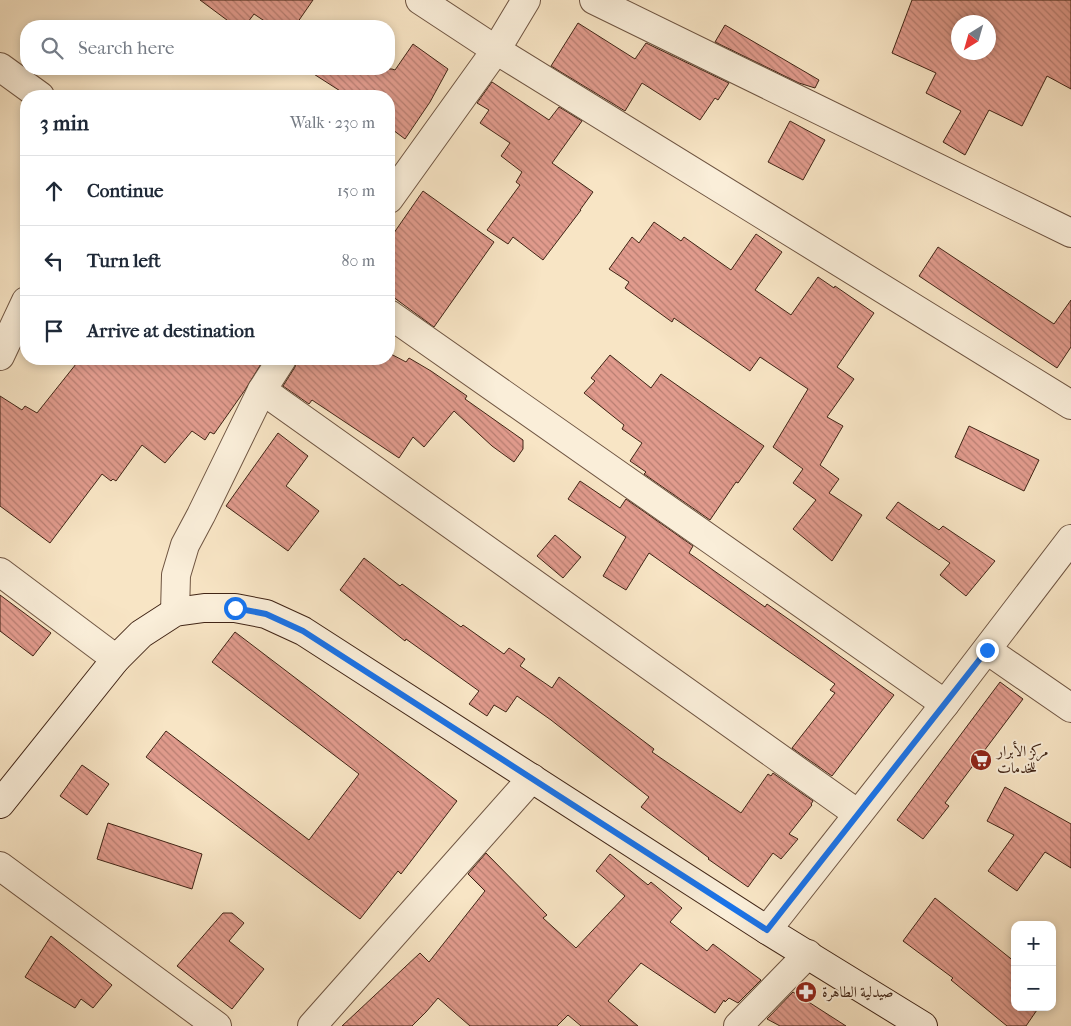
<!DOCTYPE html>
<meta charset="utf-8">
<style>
body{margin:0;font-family:"IM FELL French Canon",Amiri,serif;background:#f6f6f7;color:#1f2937}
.controls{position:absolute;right:15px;bottom:15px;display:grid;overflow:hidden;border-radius:10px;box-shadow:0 2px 8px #0003}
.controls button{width:45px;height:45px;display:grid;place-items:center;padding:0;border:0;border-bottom:1px solid #e0e1e3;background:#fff;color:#1f2937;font:25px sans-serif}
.compass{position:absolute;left:951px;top:15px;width:45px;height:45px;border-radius:50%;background:#fff;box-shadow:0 2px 8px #0003;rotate:217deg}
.stop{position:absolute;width:15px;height:15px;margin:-11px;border:4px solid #1a73e8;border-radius:50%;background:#fff}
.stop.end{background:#1a73e8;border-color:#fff;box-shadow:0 1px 5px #0008}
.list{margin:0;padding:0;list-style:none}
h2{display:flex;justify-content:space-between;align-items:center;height:65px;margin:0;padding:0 20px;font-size:21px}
h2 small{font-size:16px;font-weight:400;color:#747a83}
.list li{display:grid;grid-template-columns:32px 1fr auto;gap:15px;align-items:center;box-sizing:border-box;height:70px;padding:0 20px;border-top:1px solid #e0e1e3}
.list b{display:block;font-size:19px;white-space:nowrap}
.list em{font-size:16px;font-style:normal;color:#747a83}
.icon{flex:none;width:28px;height:28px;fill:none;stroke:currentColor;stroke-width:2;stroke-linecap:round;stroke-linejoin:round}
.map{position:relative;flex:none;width:1071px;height:1026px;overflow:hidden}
.search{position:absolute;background:#fff;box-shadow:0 2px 8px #0003;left:20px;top:20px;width:375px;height:55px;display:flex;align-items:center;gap:12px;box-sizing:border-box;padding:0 18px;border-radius:20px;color:#747a83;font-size:19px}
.panel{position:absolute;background:#fff;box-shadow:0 2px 8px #0003;left:20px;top:90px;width:375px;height:275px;border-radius:20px}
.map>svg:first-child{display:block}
.building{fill:url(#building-back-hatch);stroke:#412516;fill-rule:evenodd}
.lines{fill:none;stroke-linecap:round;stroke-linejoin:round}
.street-casing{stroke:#6f5542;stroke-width:30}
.secondary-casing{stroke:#412516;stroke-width:30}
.street{stroke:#faeed9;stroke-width:28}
.secondary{stroke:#faeed9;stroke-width:28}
.route{stroke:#1a73e8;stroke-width:6}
.labels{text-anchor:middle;stroke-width:4;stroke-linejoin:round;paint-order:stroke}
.poi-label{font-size:15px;fill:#412516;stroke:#faeed9;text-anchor:start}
</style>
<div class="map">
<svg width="1071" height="1026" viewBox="0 0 1071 1026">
<defs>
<pattern id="building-back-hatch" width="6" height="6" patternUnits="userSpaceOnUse" patternTransform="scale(1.25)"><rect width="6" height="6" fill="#e19b8d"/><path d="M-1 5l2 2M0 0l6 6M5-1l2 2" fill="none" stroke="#b87e72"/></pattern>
</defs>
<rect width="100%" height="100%" fill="#f8e5c5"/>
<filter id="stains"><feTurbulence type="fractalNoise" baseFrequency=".004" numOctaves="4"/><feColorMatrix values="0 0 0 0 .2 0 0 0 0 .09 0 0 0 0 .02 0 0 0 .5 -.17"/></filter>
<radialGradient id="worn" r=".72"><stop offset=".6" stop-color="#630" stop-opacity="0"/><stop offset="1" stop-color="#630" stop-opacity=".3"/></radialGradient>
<g class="building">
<path d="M200 0H313L295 26H272L254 14 245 26H235Z"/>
<path d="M912 0H1071V89L1047 76 1022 126 989 110 965 155 943 142 961 111 926 93 936 73 892 53ZM958 22H988V52H958Z"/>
<path d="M578 23 635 59 646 43 729 83 718 100 715 98 700 120 642 83 625 111 551 66Z"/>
<path d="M725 25 819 80 815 88 799 83 715 42Z"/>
<path d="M413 44 448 69 430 102 405 139 389 127V96H348L306 69H392L395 70Z"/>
<path d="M492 82 549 120 559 107 582 121 552 163 593 192 580 210H581L543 260 513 237 508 244 487 230 520 185 516 182 522 172 501 156 510 143 480 123 489 110 477 103Z"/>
<path d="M790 121 825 140 803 180 768 162Z"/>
<path d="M423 191 494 242 434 327 389 294V240Z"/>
<path d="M654 222 681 241 684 237 731 270 756 234 782 252 755 290 791 315 818 277 834 288 835 286 874 313 837 367 854 379 827 417 843 426 820 465 839 479 829 493 862 515 832 561 793 529 816 500 793 483 803 469 773 447 808 389 760 357 750 371 674 318 672 322 625 288 629 282 609 269 632 237 639 243Z"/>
<path d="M938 247 1054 324 1071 300V347L1057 368 919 276Z"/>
<path d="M389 353 406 362 409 358 431 371 467 396 465 399 523 440V449L514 462 492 446 454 411 424 447 413 437 399 458 312 400 309 404 283 386 295 367 297 359H389Z"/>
<path d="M610 355 651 388 661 374 764 446 738 483 736 482 710 520 644 474 646 472 630 461 642 443 622 429 624 425 584 393 595 381 591 378Z"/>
<path d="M80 359H264L245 390 214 434 210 432 205 440 192 431 165 463 142 445 116 481 113 479 111 481 102 474 50 543 0 506V396L22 410 25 406 37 413Z"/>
<path d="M969 426 1039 460 1024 491 955 457Z"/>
<path d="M278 433 308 456 286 486 319 511 288 551 226 506Z"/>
<path d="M580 481 620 508 626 499 693 546 689 553 765 607 767 604 804 630 894 695 832 776 792 748 835 693 830 690 835 684 649 553 626 590 603 576 626 537 568 499Z"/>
<path d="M898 502 939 530 943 526 995 561 966 596 940 575 950 563 886 518Z"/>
<path d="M555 535 581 557 563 578 537 556Z"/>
<path d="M364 558 400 586 402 584 461 627 463 625 504 654 509 648 525 659 520 666 552 688 559 677 654 749 652 752 741 813 768 774 771 776 773 773 813 801 811 804 812 805 789 834 798 839 781 859 773 853 748 887 708 859 709 858 641 807 649 797 551 720 517 696 506 712 494 705 487 716 469 704 479 691 406 639 405 641 340 590Z"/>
<path d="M0 595 51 633 33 656 0 631Z"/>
<path d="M235 632 457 801 401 874 398 871 360 919 146 757 166 731 309 840 359 774 212 662Z"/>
<path d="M1000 682 1023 699 945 803 949 806 923 839 897 820Z"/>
<path d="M82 765 109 784 87 815 60 796Z"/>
<path d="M1005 787 1071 824V868L1045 852 1017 891 988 871 1014 835 987 821Z"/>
<path d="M108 823 202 854 192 889 97 859Z"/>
<path d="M486 853 547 915 543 918 576 948 625 896 596 871 610 854 648 885 651 882 682 908 670 922 707 951 713 944 761 980 738 1003 729 998 725 1002 724 1000 715 1013 641 963 608 1001 638 1026H581L568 1015 557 1026H470L438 998 426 1012 412 1026H342L420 953 429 962 485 891 468 874Z"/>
<path d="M935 898 1015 962V1007H1039L1026 1026H1007L951 980 953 978 903 941Z"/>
<path d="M223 913H232L244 923 229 941 264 969 232 1009 177 966Z"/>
<path d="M51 936 112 985 93 1008 81 999 75 1008 25 977Z"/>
<path d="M793 992 846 1026H780L767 1019Z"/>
</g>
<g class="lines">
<g class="street-casing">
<g id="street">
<path d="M420 0 496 50 1071 405"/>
<path d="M594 0 1071 233"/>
<path d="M0 67 40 96"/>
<path d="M389 199 496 50 526 0"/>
<path d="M389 314 945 704"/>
<path d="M0 356 26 301"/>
<path d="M262 390 858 814"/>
<path d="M0 572 116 659"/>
<path d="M175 612 176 575 185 545 201 515 262 390 282 359"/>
<path d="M987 650 1071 708"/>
<path d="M0 866 217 1026"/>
<path d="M767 930 945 704 1071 539"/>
<path d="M312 1026 532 778"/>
<path d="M738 1026 808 954"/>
</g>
</g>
<g class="secondary-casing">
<path id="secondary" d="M0 804 116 659 141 634 175 612 204 608H235L266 614 303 631 767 930 923 1026"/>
</g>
<use href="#street" class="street"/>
<use href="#secondary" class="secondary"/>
</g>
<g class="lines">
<path class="route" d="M235 608 266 614 303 631 767 930 987 650"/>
</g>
<defs>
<g id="supermarket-disc" transform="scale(1.125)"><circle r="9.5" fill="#8f2418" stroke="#faeed9"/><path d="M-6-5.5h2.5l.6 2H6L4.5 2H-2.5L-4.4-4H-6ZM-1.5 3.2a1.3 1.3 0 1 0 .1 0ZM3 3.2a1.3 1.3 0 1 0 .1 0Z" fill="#fff"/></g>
<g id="pharmacy-disc" transform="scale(1.125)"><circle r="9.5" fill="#8f2418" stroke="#faeed9"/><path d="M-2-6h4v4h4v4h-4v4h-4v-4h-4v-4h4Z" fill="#fff"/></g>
</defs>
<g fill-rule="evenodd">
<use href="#supermarket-disc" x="981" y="760"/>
<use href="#pharmacy-disc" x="806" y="992"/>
</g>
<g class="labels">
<g class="poi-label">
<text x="997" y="756">مركز الأبرار<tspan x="997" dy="17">للخدمات</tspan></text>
<text x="822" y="997">صيدلية الطاهرة</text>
</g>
</g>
<rect width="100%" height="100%" filter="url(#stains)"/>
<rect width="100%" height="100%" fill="url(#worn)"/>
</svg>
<div class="controls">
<button>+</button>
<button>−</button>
</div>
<svg class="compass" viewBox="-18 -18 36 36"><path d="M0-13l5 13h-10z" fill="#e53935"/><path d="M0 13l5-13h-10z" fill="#747a83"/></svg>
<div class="stop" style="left:235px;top:608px"></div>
<div class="stop end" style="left:987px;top:650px"></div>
<div class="search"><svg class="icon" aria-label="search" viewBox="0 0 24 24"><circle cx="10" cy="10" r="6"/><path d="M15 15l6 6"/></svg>Search here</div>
<section class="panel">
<h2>3 min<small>Walk · 230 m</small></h2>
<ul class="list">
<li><svg class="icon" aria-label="ahead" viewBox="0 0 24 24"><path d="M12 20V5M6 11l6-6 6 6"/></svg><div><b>Continue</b></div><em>150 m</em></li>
<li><svg class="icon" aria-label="left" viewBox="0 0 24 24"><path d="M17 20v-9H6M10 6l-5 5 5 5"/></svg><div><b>Turn left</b></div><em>80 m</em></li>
<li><svg class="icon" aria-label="arrive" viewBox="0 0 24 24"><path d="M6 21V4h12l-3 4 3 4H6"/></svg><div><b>Arrive at destination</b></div></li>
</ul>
</section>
</div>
